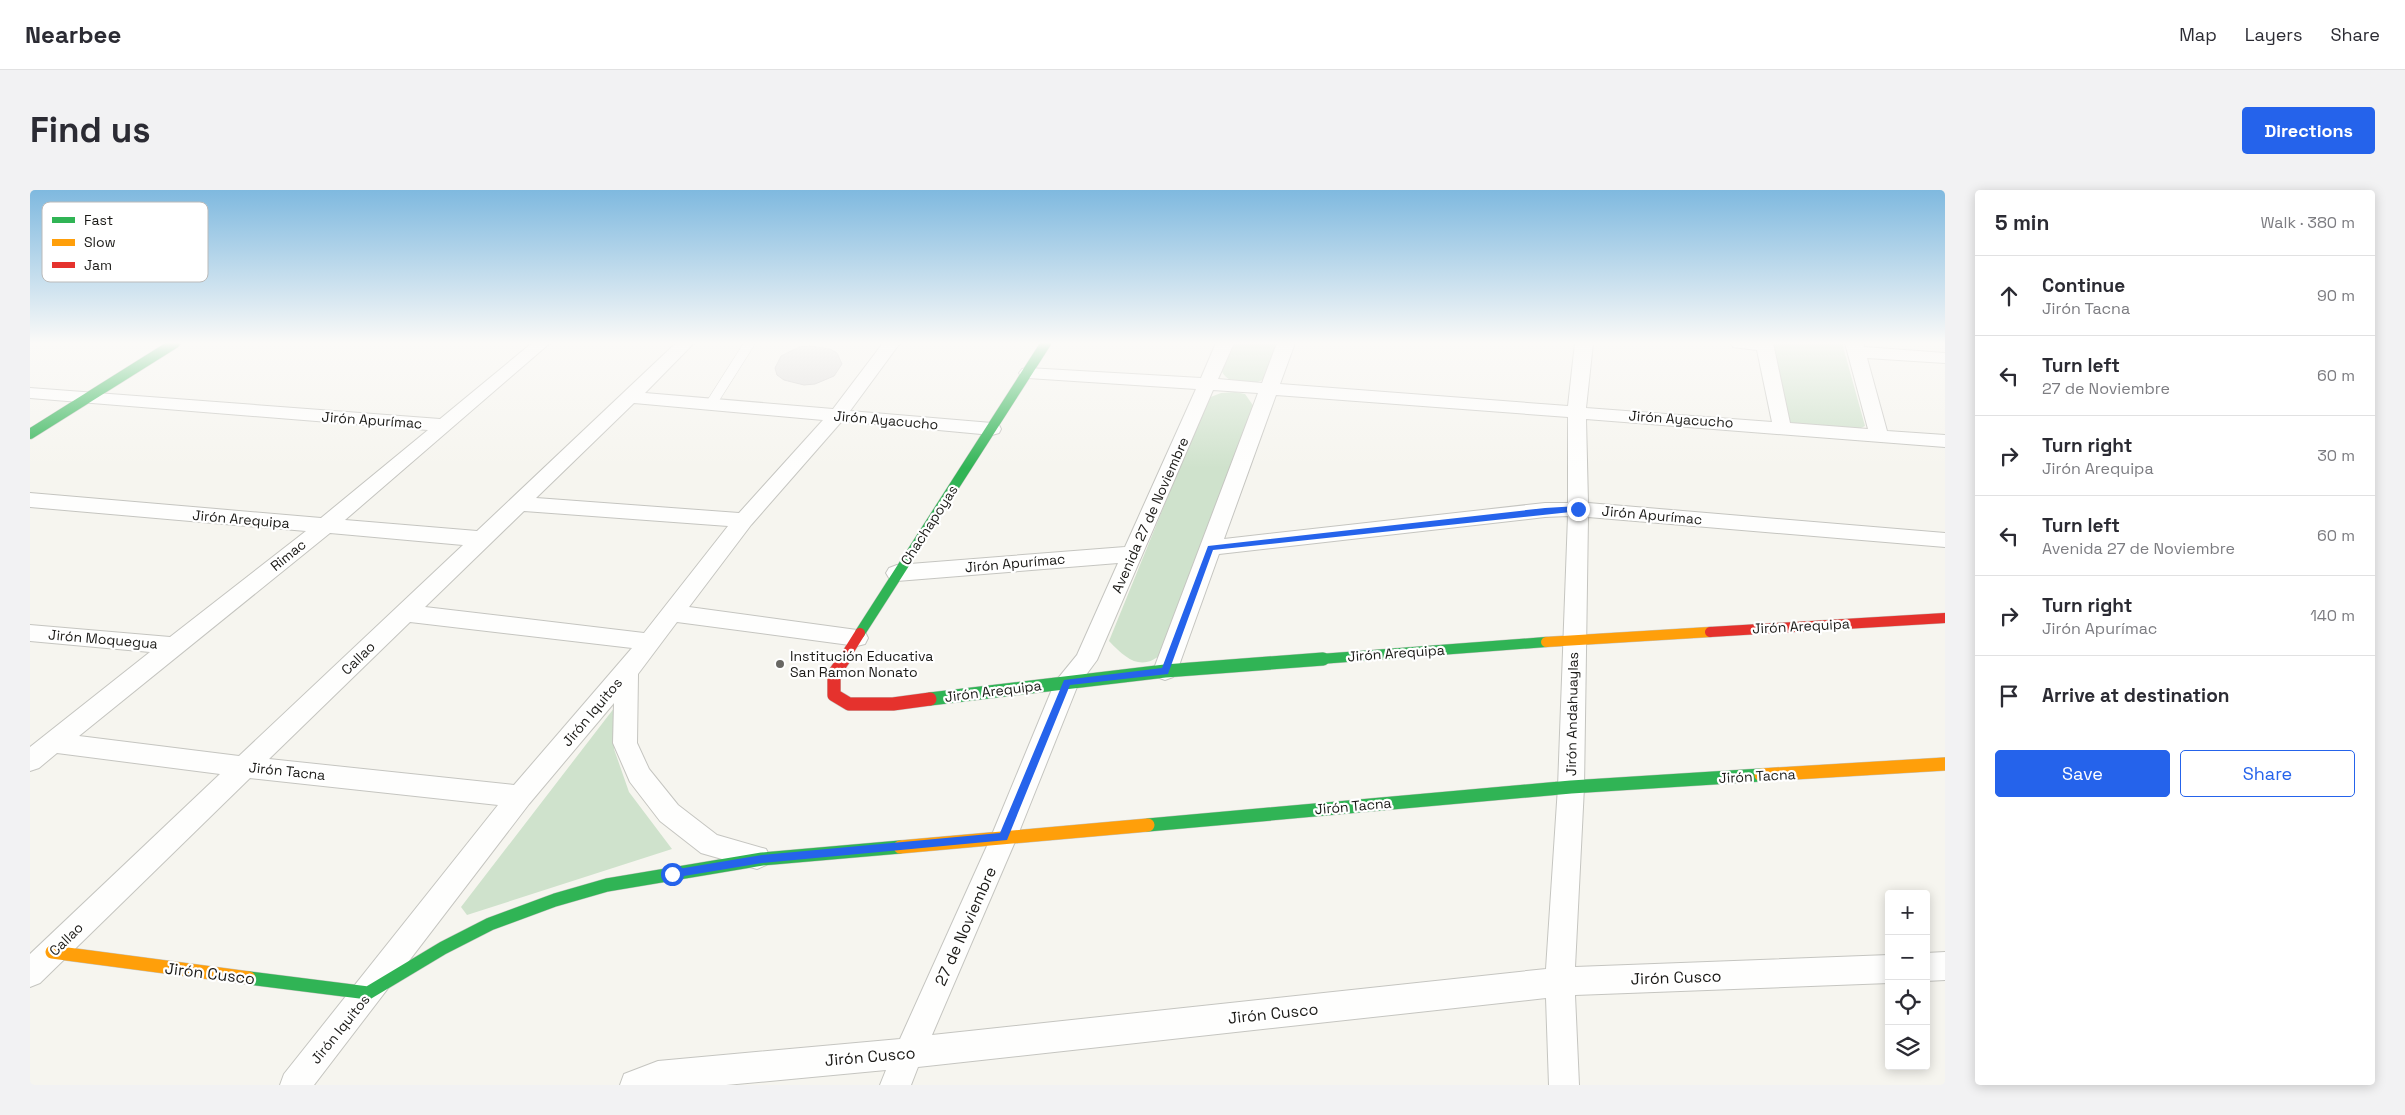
<!DOCTYPE html>
<meta charset="utf-8">
<style>
body{margin:0;font-family:"Space Grotesk",sans-serif;background:#f2f2f3;color:#2b2b33}
.controls{position:absolute;right:15px;bottom:15px;display:grid;overflow:hidden;border-radius:5px;box-shadow:0 2px 12px #0003}
.controls button{width:45px;height:45px;display:grid;place-items:center;padding:0;border:0;border-bottom:1px solid #e1e1e2;background:#fff;color:#2b2b33;font:25px sans-serif}
.stop{position:absolute;width:15px;height:15px;margin:-11px;border:4px solid #2563eb;border-radius:50%;background:#fff}
.stop.end{background:#2563eb;border-color:#fff;box-shadow:0 1px 5px #0008}
.list{margin:0;padding:0;list-style:none}
h2{display:flex;justify-content:space-between;align-items:center;height:65px;margin:0;padding:0 20px;font-size:21px}
h2 small{font-size:16px;font-weight:400;color:#7c7c81}
.list li{display:grid;grid-template-columns:32px 1fr auto;gap:15px;align-items:center;box-sizing:border-box;height:80px;padding:0 20px;border-top:1px solid #e1e1e2}
.list b{display:block;font-size:19px;white-space:nowrap}
.list p{margin:0;font-size:16px;white-space:nowrap;color:#7c7c81}
.list em{font-size:16px;font-style:normal;color:#7c7c81}
.actions{display:flex;gap:10px;padding:15px 20px}
.actions a{flex:1;padding:11px 0;border:1px solid #2563eb;border-radius:5px;text-align:center;font-size:18px;color:#2563eb}
.actions .main{background:#2563eb;color:#fff}
.icon{flex:none;width:28px;height:28px;fill:none;stroke:currentColor;stroke-width:2;stroke-linecap:round;stroke-linejoin:round}
.map{position:relative;flex:none;width:1915px;height:895px;overflow:hidden;border-radius:5px}
header{display:flex;align-items:center;gap:30px;box-sizing:border-box;height:70px;padding:0 25px;background:#fff;border-bottom:1px solid #e1e1e2}
header strong{font-size:24px}
nav{display:flex;gap:28px;margin-inline-start:auto;font-size:18px}
.intro{display:flex;align-items:center;justify-content:space-between;box-sizing:border-box;height:120px;padding:0 30px}
h1{margin:0;font-size:35px}
.button{padding:12px 22px;border-radius:5px;background:#2563eb;color:#fff;font-size:18px;font-weight:700}
main{display:flex;gap:30px;padding:0 30px}
aside{flex:1;background:#fff;border-radius:5px;box-shadow:0 2px 12px #0003}
.map>svg:first-child{display:block}
.green{fill:#cfe2cc}
.building{fill:#dcdbd9;stroke:#cecdcb}
.lines{fill:none;stroke-linecap:round;stroke-linejoin:round}
.lane-casing{stroke:#c5c5c0;stroke-width:11}
.street-casing{stroke:#c5c5c0;stroke-width:2}
.fast-far1-casing{stroke:#c5c5c0;stroke-width:11}
.fast-casing{stroke:#c5c5c0;stroke-width:14}
.slow-far1-casing{stroke:#c5c5c0;stroke-width:11}
.slow-casing{stroke:#c5c5c0;stroke-width:14}
.jam-far1-casing{stroke:#c5c5c0;stroke-width:11}
.jam-casing{stroke:#c5c5c0;stroke-width:14}
.lane{stroke:#fefefd;stroke-width:10}
.street{fill:#fefefd;fill-rule:evenodd}
.fast-far1{stroke:#30b455;stroke-width:10}
.fast{stroke:#30b455;stroke-width:13}
.slow-far1{stroke:#ff9f0a;stroke-width:10}
.slow{stroke:#ff9f0a;stroke-width:13}
.jam-far1{stroke:#e5322d;stroke-width:10}
.jam{stroke:#e5322d;stroke-width:13}
.route{fill:#2563eb}
.poi-dot{fill:#686763;stroke:#fff;stroke-width:2}
.labels{text-anchor:middle;stroke-width:4.5;stroke-linejoin:round;paint-order:stroke}
.street-label{font-size:14px;fill:#1b1a17;stroke:#fff}
.poi-label{font-size:14px;fill:#1b1a17;stroke:#fff;text-anchor:start}
.near-street-label{font-size:16px;fill:#1b1a17;stroke:#fff}
.key{fill:#fff;stroke:#bbbab9;stroke-width:1}
.key-label{font-size:14px;fill:#1b1a17}
</style>
<header>
<strong>Nearbee</strong>
<nav><a>Map</a><a>Layers</a><a>Share</a></nav>
</header>
<div class="intro"><h1>Find us</h1><a class="button">Directions</a></div>
<main>
<div class="map">
<svg width="1915" height="895" viewBox="0 0 1915 895">
<rect width="100%" height="100%" fill="#f6f5ef"/>
<g class="green">
<path d="M1201 153H1250C1246 163 1243 177 1237 186 1228 199 1188 195 1191 174 1192 168 1198 159 1201 153Z"/>
<path d="M1742 153H1812L1835 236 1829 239 1761 233 1754 229Z"/>
<path d="M1205 202 1215 204 1227 221 1136 460C1113 483 1098 471 1079 451L1178 208 1191 203Z"/>
<path d="M588 513 584 559 599 602 642 659 437 725 431 717Z"/>
</g>
<path class="building" d="M780 156 800 159 807 163 812 174 804 186 785 194 774 195 754 190 747 185 745 178 751 166 769 157Z"/>
<g class="lines">
<g class="lane-casing">
<path id="lane" d="M681 214 719 154"/>
</g>
<g class="street-casing">
<g id="street">
<path d="M502 153H520L315 330 447 341 646 153H664L615 203 803 219 853 153H870L820 221 962 233 969 235 971 239 969 243 962 245 812 231 721 335 659 417 827 440 835 442 838 448 835 454 827 456 647 432 608 484 607 553 619 579 648 615 687 645 736 659 740 667 736 675 727 679 671 663 630 631 600 592 583 553 584 513 499 614 284 895H250L254 884 468 615 220 588 10 793 0 797V764L190 584 27 563 9 578 0 581V557L120 462 0 451V435L140 447 276 341 0 317V303L291 328 398 240 0 208V198L410 229ZM604 213 793 230 709 323 506 308ZM494 321 698 336 614 443 395 417ZM300 343 433 355 209 566 49 546ZM380 432 602 458 484 595 239 569Z"/>
<path d="M1186 153H1204L1188 189 1232 193 1247 153H1265L1250 194 1538 216 1545 153H1563L1556 218 1742 232 1727 160 1703 157 1701 153H1743L1760 233 1838 239 1815 153H1833L1834 157 1915 163V173L1837 168 1857 241 1915 245V257L1556 229 1558 313 1915 343V357L1558 327 1554 597 1545 777 1859 765V793L1545 805 1549 895H1519L1516 808 888 877 881 895H850L856 880 696 895H590L594 884 628 871 870 849 961 647 1025 492 1047 465 1088 373 867 391 859 388 856 383 859 378 867 375 1095 357 1166 199 998 188 992 187 989 183 992 179 998 178 1171 188ZM1183 200 1228 203 1123 481 1127 487 1135 490 1143 487 1147 481 1189 364 1515 327 1538 326 1528 597 1516 779 902 845 987 647 1047 497 1067 470ZM1246 205 1538 227V313H1515L1194 349Z"/>
<path d="M1915 762V790L1896 791V763Z"/>
</g>
</g>
<g class="fast-far1-casing">
<g id="fast-far1">
<path d="M0 244 145 153"/>
<path d="M830 443 1016 153"/>
<path d="M1277 470 1516 452"/>
</g>
</g>
<g class="fast-casing">
<g id="fast">
<path d="M900 509 1135 481 1293 469"/>
<path d="M1118 635 1541 597 1731 585"/>
<path d="M219 788 338 803 413 758 460 734 525 710 577 695 732 669 870 657"/>
</g>
</g>
<g class="slow-far1-casing">
<path id="slow-far1" d="M1516 452 1680 442"/>
</g>
<g class="slow-casing">
<g id="slow">
<path d="M1731 585 1915 574"/>
<path d="M870 657 1118 635"/>
<path d="M22 762 219 788"/>
</g>
</g>
<g class="jam-far1-casing">
<g id="jam-far1">
<path d="M1680 442 1915 428"/>
<path d="M813 470 830 443"/>
</g>
</g>
<g class="jam-casing">
<path id="jam" d="M814 469 804 484V505L819 514H863L900 509"/>
</g>
<use href="#lane" class="lane"/>
<use href="#street" class="street"/>
<use href="#fast-far1" class="fast-far1"/>
<use href="#fast" class="fast"/>
<use href="#slow-far1" class="slow-far1"/>
<use href="#slow" class="slow"/>
<use href="#jam-far1" class="jam-far1"/>
<use href="#jam" class="jam"/>
</g>
<linearGradient id="sky" x2="0" y2="1"><stop stop-color="#7fb9df"/><stop offset="0.55" stop-color="#fbfaf8"/><stop offset="1" stop-color="#fbfaf8" stop-opacity="0"/></linearGradient>
<rect width="1915" height="278" fill="url(#sky)"/>
<path class="route" d="M1548 316 1550 317V321L1183 360 1138 484 1040 495 977 650 732 673 642 688 637 684 642 680 732 665 970 643 1034 490 1132 478 1178 356 1515 318Z"/>
<circle class="poi-dot" cx="750" cy="474" r="5"/>
<g class="labels">
<g class="street-label">
<text transform="translate(1651 229) rotate(4)" y="5">Jirón Ayacucho</text>
<text transform="translate(342 230) rotate(4)" y="5">Jirón Apurímac</text>
<text transform="translate(856 230) rotate(5)" y="5">Jirón Ayacucho</text>
<text transform="translate(1120 325) rotate(-66)" y="5">Avenida 27 de Noviembre</text>
<text transform="translate(1622 325) rotate(5)" y="5">Jirón Apurímac</text>
<text transform="translate(211 329) rotate(5)" y="5">Jirón Arequipa</text>
<text transform="translate(899 335) rotate(-57)" y="5">Chachapoyas</text>
<text transform="translate(258 365) rotate(-39)" y="5">Rimac</text>
<text transform="translate(985 373) rotate(-5)" y="5">Jirón Apurímac</text>
<text transform="translate(1771 436) rotate(-3)" y="5">Jirón Arequipa</text>
<text transform="translate(73 449) rotate(5)" y="5">Jirón Moquegua</text>
<text transform="translate(1366 463) rotate(-4)" y="5">Jirón Arequipa</text>
<text transform="translate(328 468) rotate(-44)" y="5">Callao</text>
<text transform="translate(963 501) rotate(-7)" y="5">Jirón Arequipa</text>
<text transform="translate(562 522) rotate(-50)" y="5">Jirón Iquitos</text>
<text transform="translate(1542 524) rotate(-89)" y="5">Jirón Andahuaylas</text>
<text transform="translate(257 581) rotate(6)" y="5">Jirón Tacna</text>
<text transform="translate(1727 586) rotate(-3)" y="5">Jirón Tacna</text>
<text transform="translate(1323 616) rotate(-5)" y="5">Jirón Tacna</text>
<text transform="translate(36 749) rotate(-44)" y="5">Callao</text>
<text transform="translate(310 839) rotate(-51)" y="5">Jirón Iquitos</text>
</g>
<g class="poi-label">
<text x="760" y="471">Institución Educativa<tspan x="760" dy="16">San Ramon Nonato</tspan></text>
</g>
<g class="near-street-label">
<text transform="translate(935 736) rotate(-66)" y="6">27 de Noviembre</text>
<text transform="translate(180 783) rotate(7)" y="6">Jirón Cusco</text>
<text transform="translate(1646 787) rotate(-2)" y="6">Jirón Cusco</text>
<text transform="translate(1243 823) rotate(-6)" y="6">Jirón Cusco</text>
<text transform="translate(840 866) rotate(-5)" y="6">Jirón Cusco</text>
</g>
</g>
<rect x="12" y="12" width="166" height="80" rx="8" class="key"/>
<rect x="22" y="27" width="23" height="6" fill="#30b455"/>
<rect x="22" y="49" width="23" height="7" fill="#ff9f0a"/>
<rect x="22" y="72" width="23" height="6" fill="#e5322d"/>
<g class="key-label">
<text x="54" y="35">Fast</text>
<text x="54" y="57">Slow</text>
<text x="54" y="80">Jam</text>
</g>
</svg>
<div class="controls">
<button>+</button>
<button>−</button>
<button><svg class="icon" aria-label="locate" viewBox="0 0 24 24"><circle cx="12" cy="12" r="6"/><path d="M12 2v4M12 18v4M2 12h4M18 12h4"/></svg></button>
<button><svg class="icon" aria-label="layers" viewBox="0 0 24 24"><path d="M12 4l9 5-9 5-9-5zM3 14l9 5 9-5"/></svg></button>
</div>
<div class="stop" style="left:642px;top:684px"></div>
<div class="stop end" style="left:1548px;top:319px"></div>
</div>
<aside>
<h2>5 min<small>Walk · 380 m</small></h2>
<ul class="list">
<li><svg class="icon" aria-label="ahead" viewBox="0 0 24 24"><path d="M12 20V5M6 11l6-6 6 6"/></svg><div><b>Continue</b><p>Jirón Tacna</p></div><em>90 m</em></li>
<li><svg class="icon" aria-label="left" viewBox="0 0 24 24"><path d="M17 20v-9H6M10 6l-5 5 5 5"/></svg><div><b>Turn left</b><p>27 de Noviembre</p></div><em>60 m</em></li>
<li><svg class="icon" aria-label="right" viewBox="0 0 24 24"><path d="M7 20v-9h11M14 6l5 5-5 5"/></svg><div><b>Turn right</b><p>Jirón Arequipa</p></div><em>30 m</em></li>
<li><svg class="icon" aria-label="left" viewBox="0 0 24 24"><path d="M17 20v-9H6M10 6l-5 5 5 5"/></svg><div><b>Turn left</b><p>Avenida 27 de Noviembre</p></div><em>60 m</em></li>
<li><svg class="icon" aria-label="right" viewBox="0 0 24 24"><path d="M7 20v-9h11M14 6l5 5-5 5"/></svg><div><b>Turn right</b><p>Jirón Apurímac</p></div><em>140 m</em></li>
<li><svg class="icon" aria-label="arrive" viewBox="0 0 24 24"><path d="M6 21V4h12l-3 4 3 4H6"/></svg><div><b>Arrive at destination</b></div></li>
</ul>
<div class="actions"><a class="main">Save</a><a>Share</a></div>
</aside>
</main>
